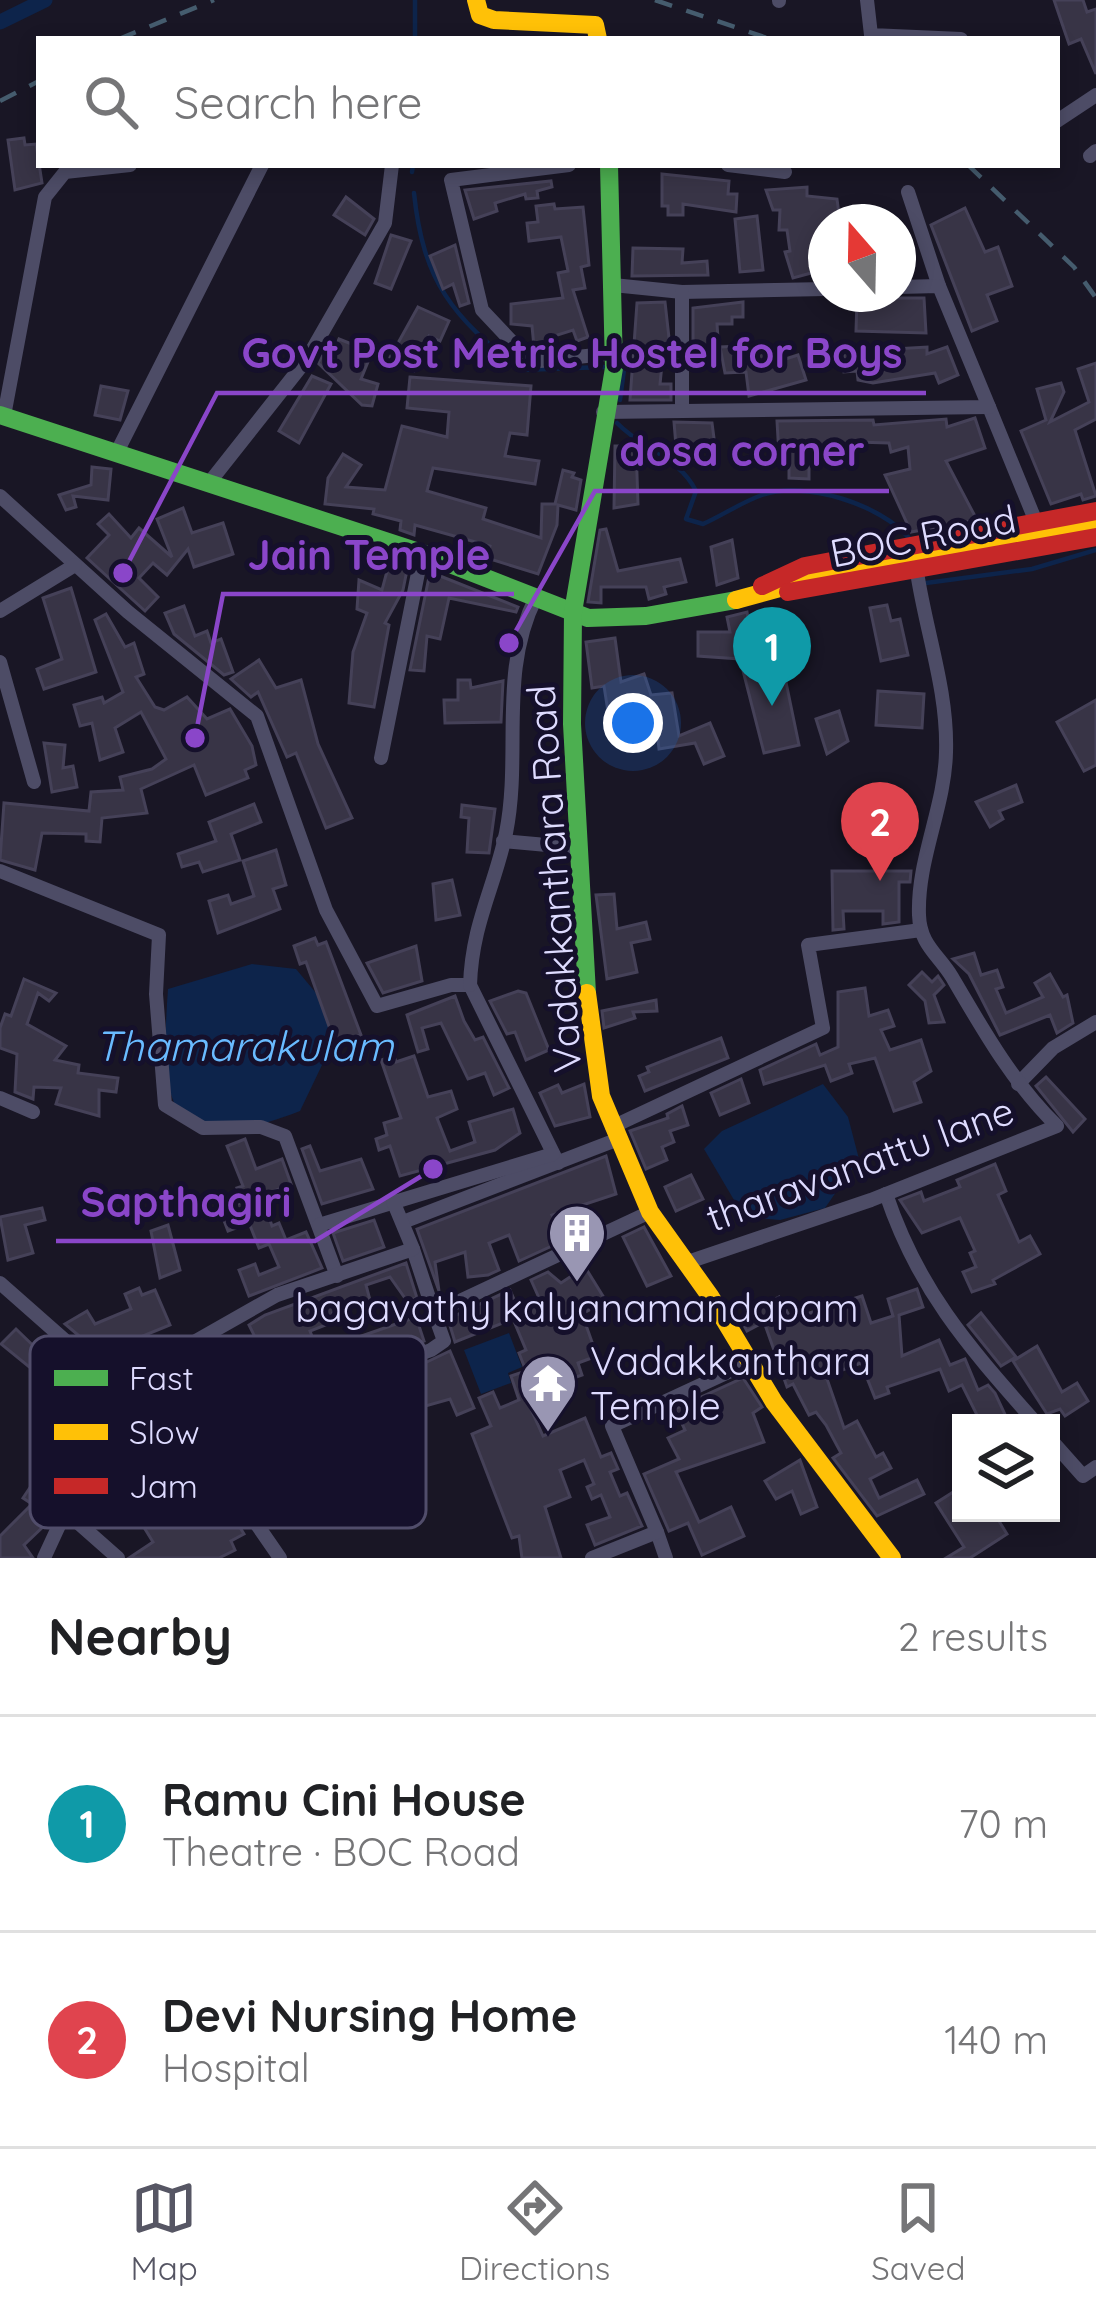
<!DOCTYPE html>
<meta charset="utf-8">
<style>
body{margin:0;font-family:Quicksand,sans-serif;background:#f6f6f6;color:#202124}
.controls{position:absolute;right:36px;bottom:36px;display:grid;overflow:hidden;border-radius:0px;box-shadow:0 6px 18px #0003}
.controls button{width:108px;height:108px;display:grid;place-items:center;padding:0;border:0;border-bottom:3px solid #e0e0e0;background:#fff;color:#202124;font:60px sans-serif}
.compass{position:absolute;left:808px;top:204px;width:108px;height:108px;border-radius:50%;background:#fff;box-shadow:0 6px 18px #0003;rotate:340deg}
.you{position:absolute;left:633px;top:723px;width:42px;height:42px;margin:-30px;border:9px solid #fff;border-radius:50%;background:#1a73e8;box-shadow:0 0 0 18px #1a73e833}
.badge{display:grid;place-items:center;width:78px;height:78px;border-radius:50%;background:#565664;color:#fff;font-size:39px;font-weight:700}
.pin{position:absolute;translate:-50% -99px;filter:drop-shadow(0 3px 6px #0008)}
.pin::after{content:'';position:absolute;top:63px;width:42px;height:36px;background:inherit;clip-path:polygon(0 0,100% 0,50% 100%)}
.list{margin:0;padding:0;list-style:none}
h2{display:flex;justify-content:space-between;align-items:center;height:156px;margin:0;padding:0 48px;font-size:51px}
h2 small{font-size:39px;font-weight:400;color:#757577}
.list li{display:grid;grid-template-columns:78px 1fr auto;gap:36px;align-items:center;box-sizing:border-box;height:216px;padding:0 48px;border-top:3px solid #e0e0e0}
.list b{display:block;font-size:45px;white-space:nowrap}
.list p{margin:0;font-size:39px;white-space:nowrap;color:#757577}
.list em{font-size:39px;font-style:normal;color:#757577}
.icon{flex:none;width:66px;height:66px;fill:none;stroke:currentColor;stroke-width:2;stroke-linecap:round;stroke-linejoin:round}
.map{position:relative;flex:none;width:1096px;height:1558px;overflow:hidden}
.search{position:absolute;background:#fff;box-shadow:0 6px 18px #0003;left:36px;right:36px;top:36px;height:132px;display:flex;align-items:center;gap:30px;box-sizing:border-box;padding:0 42px;border-radius:0px;color:#757577;font-size:45px}
.sheet{height:588px;background:#fff}
nav{display:flex;justify-content:space-around;align-items:center;box-sizing:border-box;height:168px;border-top:3px solid #e0e0e0;background:#fff;font-size:33px;color:#757577}
nav a{display:grid;justify-items:center;gap:6px}
nav .on{color:#565664}
.map>svg:first-child{display:block}
.water{fill:#0d244b}
.lines{fill:none;stroke-linecap:round;stroke-linejoin:round}
.stream{stroke:#0d244b;stroke-width:4.5}
.canal{stroke:#0d244b;stroke-width:15}
.building{fill:#383446;stroke:#454158;stroke-width:3}
.street{stroke:#4d4c66;stroke-width:14}
.fast{stroke:#4caf50;stroke-width:18}
.slow{stroke:#ffc107;stroke-width:18}
.jam{stroke:#c62828;stroke-width:18}
.rail{stroke:#455c6e;stroke-width:4.5;stroke-dasharray:18 15;stroke-linecap:butt}
.labels{text-anchor:middle;stroke-width:10;stroke-linejoin:round;paint-order:stroke}
.street-label{font-size:39px;fill:#dedbff;stroke:#15102b}
.poi-label{font-size:39px;fill:#dedbff;stroke:#15102b}
.water-label{font-size:42px;font-style:italic;fill:#69bbff;stroke:#15102b}
.key{fill:#15102b;stroke:#514d6b;stroke-width:3}
.key-label{font-size:33px;fill:#dedbff}
.leader{fill:none;stroke:#8a46c9;stroke-width:4.5}
.callout-dot{fill:#8a46c9;stroke:#15102b;stroke-width:4.5}
.callout-label{font-size:42px;text-anchor:middle;font-weight:bold;fill:#8a46c9;stroke:#15102b;stroke-width:10;stroke-linejoin:round;paint-order:stroke}
</style>
<div class="map">
<svg width="1096" height="1558" viewBox="0 0 1096 1558">
<rect width="100%" height="100%" fill="#191625"/>
<g class="water">
<path d="M252 964 296 969 321 999 333 1042 300 1111C164 1164 160 1104 168 989Z"/>
<path d="M823 1084 848 1117 859 1159 825 1208 780 1220 744 1217 704 1149 722 1131Z"/>
<path d="M509 1333 522 1367 508 1373 511 1383 481 1394 464 1350Z"/>
</g>
<g class="lines">
<g class="stream">
<path d="M415 39V0"/>
<path d="M412 172 413 165"/>
<path d="M414 193C423 281 452 317 521 370L604 367"/>
<path d="M620 400 625 362"/>
<path d="M617 423C643 450 679 457 696 491L686 519 703 524C723 515 742 502 762 495 806 480 881 505 909 538"/>
<path d="M926 583 1032 569 1096 550"/>
</g>
<path class="canal" d="M0 22 45 0"/>
</g>
<g class="building">
<path d="M1054 0H1083L1087 12 1096 9V74L1081 39 1069 44Z"/>
<path d="M24 138 25 145 36 144 42 183 15 190 8 140Z"/>
<path d="M662 174 729 181 728 194H737L736 212 683 204V215H668V206H662Z"/>
<path d="M551 181 552 187 537 191 538 198 526 199 525 194 495 203 497 211 474 219 465 190Z"/>
<path d="M807 187V196L837 199 840 222H826V278H816L815 272 793 278 785 252 790 251 787 230H779L780 210H773L766 190Z"/>
<path d="M346 197 374 219 365 235 334 215Z"/>
<path d="M554 204 555 209 583 207 589 265 581 267 585 288 573 290 588 337 577 341 573 330 554 336 555 344 534 347 532 326 511 324V304L563 298 558 273 568 271 561 237 529 241 527 223 538 222 536 206Z"/>
<path d="M965 208 985 252 998 247 1012 286 987 295 997 321 972 331 931 225Z"/>
<path d="M757 216 763 270 740 272 735 219Z"/>
<path d="M391 235 411 241 391 289 375 283Z"/>
<path d="M455 245 469 303 460 306 453 284 443 289 430 256Z"/>
<path d="M633 248 683 249 682 263 707 261 708 275 632 276Z"/>
<path d="M897 298H924L926 333 856 331 857 300Z"/>
<path d="M665 302 671 356 663 354 660 384H671V400H630L637 303Z"/>
<path d="M743 302V317H732V324H717L719 353 705 355 706 364 693 365V308Z"/>
<path d="M418 307 449 321 440 341 429 336 414 371 388 361Z"/>
<path d="M339 339 372 352 361 379 378 384 372 406 362 405 318 363 330 342 336 346Z"/>
<path d="M743 346V354L769 352 770 364 798 355 806 380 749 396 746 372 725 373 720 347Z"/>
<path d="M927 347V354L947 347 958 375 939 383 935 373 873 383 858 380 857 371 844 372 843 352Z"/>
<path d="M1096 363V419L1075 430 1096 496 1083 500 1081 494 1051 504 1021 431 1046 420 1037 389 1061 383 1064 392 1050 422 1089 402 1078 369Z"/>
<path d="M312 376 331 384 299 443 279 431Z"/>
<path d="M410 377 531 386 527 435 510 433 505 456 539 461 535 484 433 468 427 491 486 508 483 519 541 538 542 504H555L563 470 574 473 572 477 581 480 576 510 558 505 557 525 538 574 487 558 490 546 415 525 414 535 400 530 401 521 373 514 374 509 325 504 328 478 343 454 361 465 346 487 385 490 402 426 447 437 449 412 407 408Z"/>
<path d="M101 386 128 391 120 420 95 415Z"/>
<path d="M975 418 985 448 946 461 977 520 911 532 885 475 910 469 908 447 891 452 889 443 855 442 822 452 809 457V479L789 478V454L779 455 777 421 873 420 874 425 946 419 947 427Z"/>
<path d="M674 422 712 423 715 446 691 449V457L677 458Z"/>
<path d="M615 446H636L638 504 614 508Z"/>
<path d="M92 467 111 469 108 500 73 496 76 507 66 510 59 495 91 485Z"/>
<path d="M183 508 192 533 223 523 233 554 194 567 188 549 167 575 153 563 139 578 158 597 145 611 87 558 109 535 98 524 109 514 131 538 139 528 172 557 157 519Z"/>
<path d="M606 529 618 571 680 559 686 582 664 587 666 594 649 599 646 587H601V603L588 602 600 530Z"/>
<path d="M732 540 738 578 717 585 711 547Z"/>
<path d="M390 560 408 565 403 590 385 623 389 625 374 707 349 703 353 652 367 613 357 609 359 580 382 590Z"/>
<path d="M430 572 518 607 516 612 449 598 440 639 427 636 424 671 410 670Z"/>
<path d="M71 588 96 672 44 689 37 669 62 659 43 598Z"/>
<path d="M887 605 891 621 900 619 908 655 881 661 870 608Z"/>
<path d="M184 606 195 636 207 631 211 643 221 639 233 672 224 675 174 634 165 613Z"/>
<path d="M747 612 748 618 767 616 770 661 781 658 799 745 764 753 740 659 698 656V632H730L727 617Z"/>
<path d="M106 614 125 647 134 643 144 674 136 677 155 707 164 710 187 697 207 719 230 709 252 746 256 765 245 770 248 778 206 795 194 765 141 789 147 813 102 818 100 842 86 841V834L42 833 35 870 0 860 4 803 89 811 91 792 123 790 120 777 152 769 166 759 141 712 115 728 123 752 100 760 92 723 80 726 74 705 102 697 104 703 123 692 95 620Z"/>
<path d="M615 638 621 682 644 674 651 695 672 693 679 736 710 723 724 756 704 764 695 743 659 749 656 722 611 731 604 686 592 688 586 642Z"/>
<path d="M259 660 276 688 301 680 318 744 352 818 326 828 296 753 287 757 258 692 251 697 231 679Z"/>
<path d="M458 680H470L471 688 503 681 501 722 445 723 444 700H458Z"/>
<path d="M878 691 924 694 922 728 876 725Z"/>
<path d="M1096 700V765L1084 771 1057 722Z"/>
<path d="M839 711 848 741 827 754 816 719Z"/>
<path d="M44 743 65 745 63 768 73 766 77 787 52 792Z"/>
<path d="M1016 785 1022 802 999 811 1003 819 990 827 976 802Z"/>
<path d="M254 804 261 822 231 834 240 860 203 872 199 862 182 867 178 854 216 841 209 822Z"/>
<path d="M462 805 495 809 489 853 467 852 469 818 461 817Z"/>
<path d="M276 850 286 885 273 889 280 909 218 933 209 901 228 895 231 904 254 896 243 861Z"/>
<path d="M832 871H911L910 882H899V922L883 924V911H843L844 929 833 930Z"/>
<path d="M452 880 460 915 436 920 433 884Z"/>
<path d="M614 894 617 929 646 922 650 939 631 943 637 972 607 979 596 895Z"/>
<path d="M315 938 318 945 326 942 361 1035 335 1043 306 962 300 964 294 946Z"/>
<path d="M416 946 422 981 383 993 367 963Z"/>
<path d="M974 953 981 975 997 970 1003 987 996 989 1006 1013 1043 997 1035 983 1050 974 1063 997 1067 995 1073 1023 1057 1033 1050 1015 1000 1035 969 974 953 959Z"/>
<path d="M922 972 932 982 938 976 944 985 934 995 944 1022 929 1023 925 1001 909 985Z"/>
<path d="M24 979 56 993 49 1001 38 993 27 1024 66 1046 55 1060 79 1065 78 1073 118 1078 116 1092 99 1090V1116L56 1104 61 1088 34 1087 33 1099 15 1092 17 1054 0 1048V1028L5 1014 11 1016Z"/>
<path d="M865 988 869 1016 888 1010 894 1026 881 1030 890 1050 921 1040 931 1071 914 1082 921 1102 894 1111 875 1058 849 1064 852 1073 831 1081 825 1065 764 1084 760 1070 816 1044 820 1055 838 1047V992Z"/>
<path d="M518 991 526 993 549 1050 526 1060 515 1032 507 1034 490 1001Z"/>
<path d="M455 996 464 1021 475 1040 483 1037 509 1088 494 1095 485 1073 468 1079 441 1023 422 1028 428 1049 418 1052 407 1015Z"/>
<path d="M656 1000 657 1011 633 1012 635 1018 604 1028 602 1011Z"/>
<path d="M721 1038 728 1058 645 1091 639 1076 649 1072 647 1067Z"/>
<path d="M394 1056 396 1062 414 1056 428 1097 451 1091 457 1109 437 1118 450 1151 475 1142 469 1122 513 1109 520 1133 495 1150 400 1176 390 1146 379 1150 376 1139 387 1135 384 1123 401 1118 381 1060Z"/>
<path d="M1046 1077 1085 1119 1073 1132 1036 1086Z"/>
<path d="M741 1079 749 1103 720 1115 711 1093Z"/>
<path d="M584 1084 590 1117 555 1126 540 1093 558 1085 562 1093Z"/>
<path d="M682 1106 688 1125 670 1131 674 1142 662 1147 667 1160 646 1169 630 1131 668 1118 667 1114Z"/>
<path d="M245 1139 256 1169 282 1159 291 1184 262 1196 272 1226 279 1223 286 1240 306 1232 322 1268 249 1296 239 1270 255 1264 259 1275 279 1267 269 1244 259 1248 249 1223 228 1231 220 1210 243 1202 237 1188 243 1186 227 1146Z"/>
<path d="M310 1146 320 1171 361 1159 373 1189 322 1204 302 1149Z"/>
<path d="M606 1156 616 1194 552 1215 567 1239 519 1261 509 1235 489 1243 499 1270 488 1275 468 1277 465 1252 435 1262 439 1291 417 1229Z"/>
<path d="M995 1164 1006 1191 998 1195 1019 1242 1030 1236 1040 1254 993 1280 995 1284 972 1292 963 1272 976 1267 970 1253 975 1251 960 1218 922 1233 900 1200 921 1192 924 1201 960 1187 957 1180Z"/>
<path d="M691 1175 703 1199 676 1211 665 1187Z"/>
<path d="M42 1208 45 1220 25 1225 33 1253 8 1260 0 1217Z"/>
<path d="M374 1220 384 1247 343 1261 333 1233Z"/>
<path d="M168 1225 180 1270 160 1278 151 1231Z"/>
<path d="M644 1227 671 1276 647 1286 623 1237Z"/>
<path d="M406 1263 417 1298 407 1301 390 1277 366 1285 370 1300 333 1313 336 1321 310 1331 313 1339 297 1344 296 1340 264 1355 249 1325 265 1315Z"/>
<path d="M585 1267 606 1301 582 1314 597 1356 578 1363 582 1375 556 1384 560 1395 530 1407 543 1436 585 1418 601 1457 611 1453 618 1469 610 1472 620 1496 627 1493 642 1526 595 1545 587 1525 610 1517 601 1495 592 1499 587 1487 594 1484 584 1460 560 1470 570 1497 545 1507 561 1558H522L519 1536 512 1538 472 1434 491 1426 479 1398 493 1392 500 1408 519 1400 511 1376 526 1371 519 1353 526 1350 513 1319 455 1342 448 1319 510 1290 519 1311 539 1298 531 1280 548 1272 561 1283Z"/>
<path d="M139 1288 142 1295 155 1290 170 1325 116 1347 124 1374 65 1324 87 1311 95 1324 131 1309 125 1294Z"/>
<path d="M917 1289 923 1307 899 1315 902 1356 939 1340 950 1365 965 1359 978 1390 988 1385 995 1393 1009 1423H981L962 1385 949 1391 940 1369 887 1387 889 1393 875 1398 861 1363 826 1376 844 1428 857 1421 876 1457 883 1453 891 1468 870 1479 879 1498 917 1480 924 1494 877 1516 833 1458 841 1453 826 1425 816 1412 809 1415 793 1384 787 1387 764 1322 747 1331 740 1318 779 1297 791 1319 862 1296 871 1323 893 1316 888 1299Z"/>
<path d="M981 1313 1016 1357 1001 1366 968 1325Z"/>
<path d="M416 1317 424 1341 361 1363 353 1339Z"/>
<path d="M16 1329 47 1359 58 1349 101 1387 89 1400 95 1406 82 1421 60 1402 65 1396 1 1344Z"/>
<path d="M1037 1346 1062 1392 1077 1383 1088 1401 1065 1416 1060 1409 1047 1414 1013 1361Z"/>
<path d="M450 1351 474 1408 457 1415 450 1399 422 1407 410 1370Z"/>
<path d="M743 1378 762 1407 753 1413 764 1442 676 1472 699 1522 731 1507 744 1536 702 1555 688 1523 669 1531 644 1474 679 1459 668 1438 685 1430 675 1409Z"/>
<path d="M800 1460 817 1507 801 1514 792 1491 776 1499 765 1481Z"/>
<path d="M35 1480 47 1488 44 1493 48 1489 58 1496 43 1518 47 1523 24 1545 33 1558H0V1536L32 1504 23 1498Z"/>
<path d="M961 1487V1513H994L1007 1534 970 1558H946L964 1547 936 1503Z"/>
<path d="M168 1496 181 1518 206 1499 213 1508 223 1500 244 1534 231 1541 235 1550 219 1558H129L153 1542 137 1516Z"/>
</g>
<g class="lines">
<g class="street">
<path d="M779 0V1"/>
<path d="M867 0 871 35 961 39"/>
<path d="M1057 121 1096 95"/>
<path d="M1090 156 1096 151"/>
<path d="M569 165 451 180 482 310 531 362 614 353"/>
<path d="M728 165 785 172"/>
<path d="M908 192 939 286"/>
<path d="M613 285 682 292 826 289"/>
<path d="M682 407V292"/>
<path d="M989 407 1036 522"/>
<path d="M603 412 989 407 939 286 898 287"/>
<path d="M4 416 45 197 65 172 130 165"/>
<path d="M116 454 262 165"/>
<path d="M209 483 307 359 385 223 392 165"/>
<path d="M0 496 128 612 257 716 326 910 377 1006 451 985H470L558 1163"/>
<path d="M0 611 75 565"/>
<path d="M0 662 34 782"/>
<path d="M381 758 422 553"/>
<path d="M503 841 580 848"/>
<path d="M0 871 159 935 156 994 165 1105 203 1128 261 1127 285 1136 337 1276"/>
<path d="M470 985C472 924 494 889 506 833 522 753 498 673 536 597"/>
<path d="M1018 1084 1053 1048 1096 1022"/>
<path d="M0 1098 33 1112"/>
<path d="M612 1127 823 1028 808 945 921 930"/>
<path d="M886 1194C919 1292 969 1347 1036 1423"/>
<path d="M403 1222 616 1140"/>
<path d="M319 1225 553 1154"/>
<path d="M413 1249 434 1313"/>
<path d="M685 1263 871 1200 1057 1126C1013 1083 983 1030 952 977 938 954 920 945 919 915 917 859 945 807 946 752 948 691 926 632 917 572"/>
<path d="M0 1283 178 1440 242 1503 280 1558"/>
<path d="M1051 1440 1083 1476 1096 1467"/>
<path d="M195 1457 268 1409 431 1350 444 1341 434 1313 650 1212"/>
<path d="M67 1513 118 1558"/>
<path d="M657 1532 666 1558"/>
<path d="M44 1558 80 1480 88 1441 114 1400 143 1371 277 1295 413 1249 393 1201"/>
<path d="M592 1558 657 1532 612 1426 748 1363"/>
</g>
<g class="fast">
<path d="M0 415 422 553 588 618 646 616 736 600"/>
<path d="M587 993 572 724 573 612 614 368 609 165"/>
</g>
<g class="slow">
<path d="M476 0 480 15 494 20 595 25 598 39"/>
<path d="M736 600 809 580 1096 524"/>
<path d="M587 993 601 1096 650 1212 710 1296 774 1402 892 1558"/>
</g>
<g class="jam">
<path d="M762 586 805 566 1096 511"/>
<path d="M788 592 1096 537"/>
</g>
<g class="rail">
<path d="M655 0 770 39"/>
<path d="M119 39 214 0"/>
<path d="M0 101 39 81"/>
<path d="M968 165 1074 267 1096 298"/>
</g>
</g>
<defs>
<g id="building-pin" transform="scale(3)"><path d="M0 17L-7.5 6A9.5 9.5 0 1 1 7.5 6Z" fill="#9996b3" stroke="#15102b"/><path d="M-4-6H4V6H1V3H-1V6H-4ZM-2.5-4.3h1.7v1.8h-1.7ZM.8-4.3h1.7v1.8H.8ZM-2.5-1h1.7V.8h-1.7ZM.8-1h1.7V.8H.8Z" fill="#fff"/></g>
<g id="temple-pin" transform="scale(3)"><path d="M0 17L-7.5 6A9.5 9.5 0 1 1 7.5 6Z" fill="#9996b3" stroke="#15102b"/><path d="M0-6L5-2H3V0L6.5 2.5H4V6H1.5V3h-3V6H-4V2.5H-6.5L-3 0V-2H-5Z" fill="#fff"/></g>
</defs>
<g fill-rule="evenodd">
<use href="#building-pin" x="577" y="1233"/>
<use href="#temple-pin" x="548" y="1383"/>
</g>
<g class="labels">
<g class="street-label">
<text transform="translate(923 536) rotate(-11)" y="14">BOC Road</text>
<text transform="translate(554 879) rotate(-94)" y="14">Vadakkanthara Road</text>
<text transform="translate(860 1164) rotate(-20)" y="14">tharavanattu lane</text>
</g>
<g class="poi-label">
<text x="577" y="1322">bagavathy kalyanamandapam</text>
<text x="590" y="1375" text-anchor="start">Vadakkanthara<tspan x="590" dy="45">Temple</tspan></text>
</g>
<g class="water-label">
<text x="244" y="1061">Thamarakulam</text>
</g>
</g>
<rect x="30" y="1336" width="396" height="192" rx="18" class="key"/>
<rect x="54" y="1370" width="54" height="16" fill="#4caf50"/>
<rect x="54" y="1424" width="54" height="16" fill="#ffc107"/>
<rect x="54" y="1478" width="54" height="16" fill="#c62828"/>
<g class="key-label">
<text x="129" y="1390">Fast</text>
<text x="129" y="1444">Slow</text>
<text x="129" y="1498">Jam</text>
</g>
<path class="leader" d="M123 573L217 393H926M509 643L595 491H889M195 738L223 594H514M433 1169L315 1241H56"/>
<g class="callout-dot">
<circle cx="123" cy="573" r="12"/>
<circle cx="509" cy="643" r="12"/>
<circle cx="195" cy="738" r="12"/>
<circle cx="433" cy="1169" r="12"/>
</g>
<g class="callout-label">
<text x="572" y="368">Govt Post Metric Hostel for Boys</text>
<text x="742" y="466">dosa corner</text>
<text x="369" y="570">Jain Temple</text>
<text x="186" y="1217">Sapthagiri</text>
</g>
</svg>
<div class="controls">
<button><svg class="icon" aria-label="layers" viewBox="0 0 24 24"><path d="M12 4l9 5-9 5-9-5zM3 14l9 5 9-5"/></svg></button>
</div>
<svg class="compass" viewBox="-18 -18 36 36"><path d="M0-13l5 13h-10z" fill="#e53935"/><path d="M0 13l5-13h-10z" fill="#757577"/></svg>
<div class="you"></div>
<div class="pin badge" style="left:772px;top:706px;background:#0f9aa8">1</div>
<div class="pin badge" style="left:880px;top:881px;background:#e0444e">2</div>
<div class="search"><svg class="icon" aria-label="search" viewBox="0 0 24 24"><circle cx="10" cy="10" r="6"/><path d="M15 15l6 6"/></svg>Search here</div>
</div>
<section class="sheet">
<h2>Nearby<small>2 results</small></h2>
<ul class="list">
<li><span class="badge" style="background:#0f9aa8">1</span><div><b>Ramu Cini House</b><p>Theatre · BOC Road</p></div><em>70 m</em></li>
<li><span class="badge" style="background:#e0444e">2</span><div><b>Devi Nursing Home</b><p>Hospital</p></div><em>140 m</em></li>
</ul>
</section>
<nav>
<a class="on"><svg class="icon" aria-label="map" viewBox="0 0 24 24"><path d="M3 6l6-2 6 2 6-2v14l-6 2-6-2-6 2zM9 4v14M15 6v14"/></svg>Map</a>
<a><svg class="icon" aria-label="directions" viewBox="0 0 24 24"><path d="M12 3l9 9-9 9-9-9zM9 14v-3h6M13 9l2 2-2 2"/></svg>Directions</a>
<a><svg class="icon" aria-label="saved" viewBox="0 0 24 24"><path d="M7 4h10v16l-5-4-5 4z"/></svg>Saved</a>
</nav>
